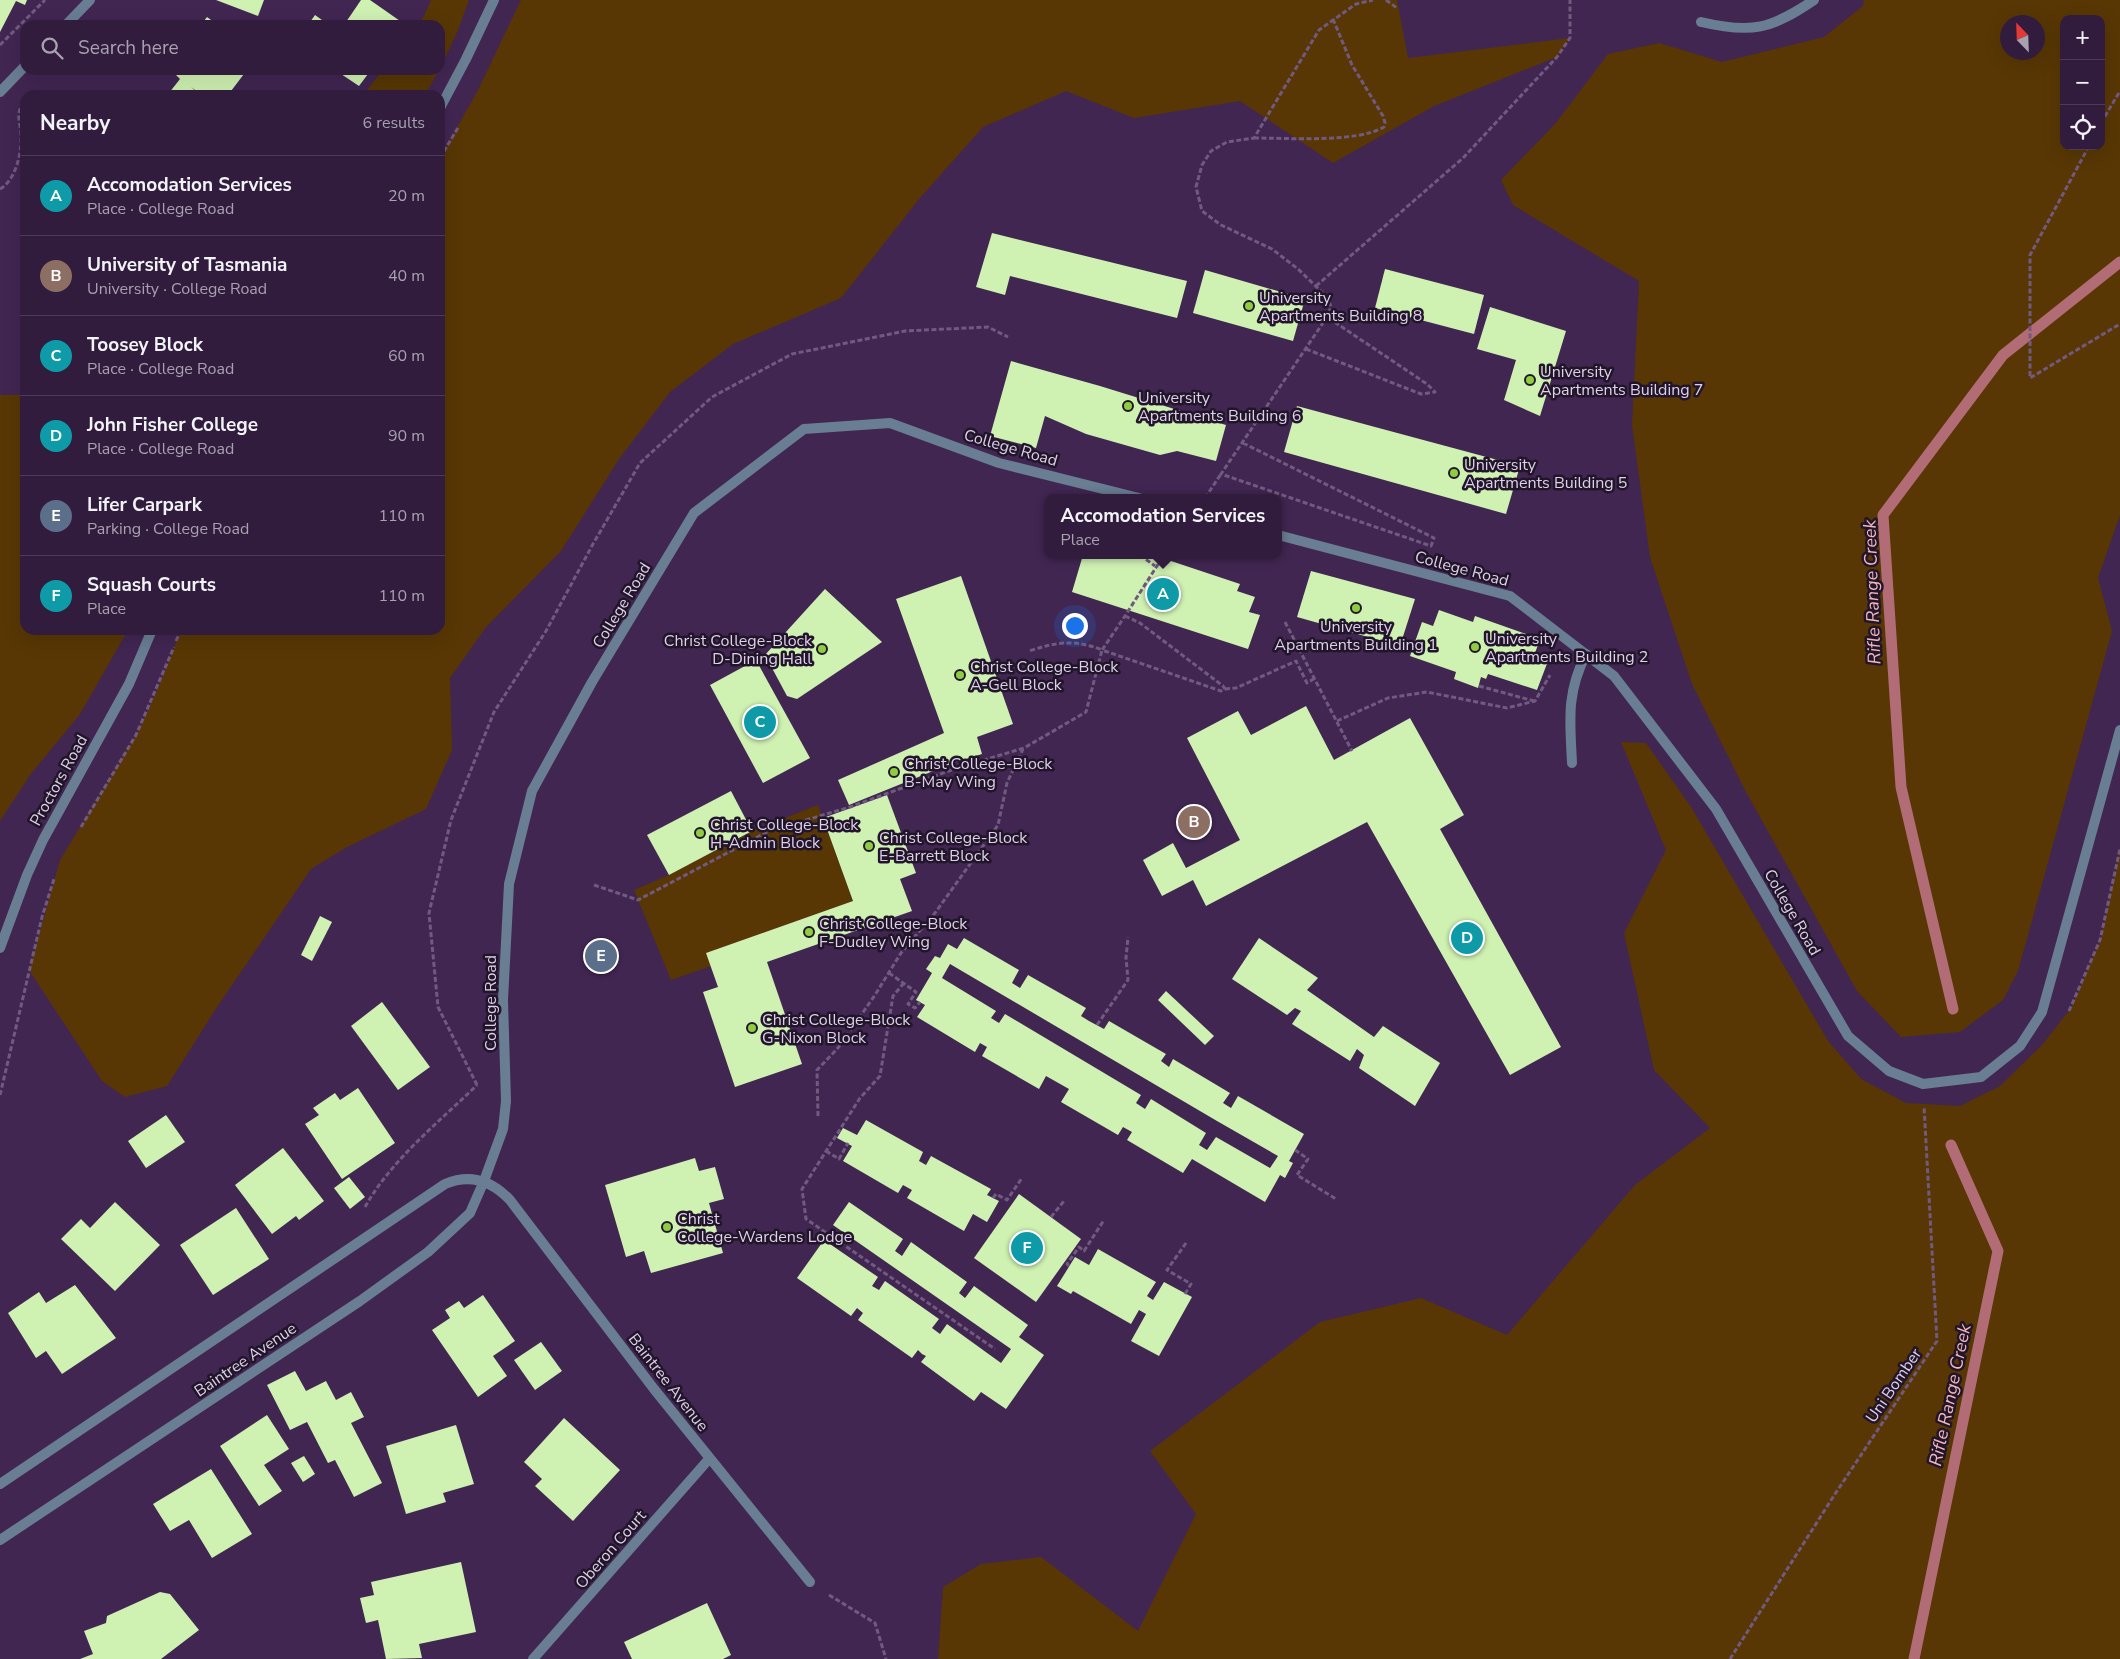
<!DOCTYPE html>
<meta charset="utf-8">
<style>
body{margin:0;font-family:"Nunito Sans",sans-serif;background:#3d2949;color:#f1f3f6}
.controls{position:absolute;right:15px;top:15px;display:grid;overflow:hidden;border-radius:10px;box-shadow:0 5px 20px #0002}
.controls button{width:45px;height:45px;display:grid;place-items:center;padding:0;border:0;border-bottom:1px solid #4c3a58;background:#311c3e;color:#f1f3f6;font:25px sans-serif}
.compass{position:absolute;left:2000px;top:15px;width:45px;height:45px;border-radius:50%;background:#311c3e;box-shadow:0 5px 20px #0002;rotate:337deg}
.you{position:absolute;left:1074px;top:625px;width:18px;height:18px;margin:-12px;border:4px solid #fff;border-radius:50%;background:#1a73e8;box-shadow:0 0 0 8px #1a73e833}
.badge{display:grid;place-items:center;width:32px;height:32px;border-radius:50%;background:#b45309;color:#fff;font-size:16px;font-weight:700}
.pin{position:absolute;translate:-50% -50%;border:2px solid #fff;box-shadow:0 1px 5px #0006}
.popup{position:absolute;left:1044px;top:494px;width:238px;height:65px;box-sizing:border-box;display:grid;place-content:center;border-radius:10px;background:#311c3e;filter:drop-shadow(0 1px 4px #0005);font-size:16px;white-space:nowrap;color:#a8a1b0}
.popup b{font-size:19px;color:#f1f3f6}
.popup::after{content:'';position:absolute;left:50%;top:100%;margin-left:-10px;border:10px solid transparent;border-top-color:#311c3e}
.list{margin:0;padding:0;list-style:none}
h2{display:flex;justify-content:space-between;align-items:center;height:65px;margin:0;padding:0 20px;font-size:21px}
h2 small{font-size:16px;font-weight:400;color:#a8a1b0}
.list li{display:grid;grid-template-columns:32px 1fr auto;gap:15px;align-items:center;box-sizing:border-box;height:80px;padding:0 20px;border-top:1px solid #4c3a58}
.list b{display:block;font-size:19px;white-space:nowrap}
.list p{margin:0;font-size:16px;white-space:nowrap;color:#a8a1b0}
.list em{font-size:16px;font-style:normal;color:#a8a1b0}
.icon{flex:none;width:28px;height:28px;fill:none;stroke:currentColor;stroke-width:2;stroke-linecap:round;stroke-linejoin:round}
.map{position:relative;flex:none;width:2120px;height:1659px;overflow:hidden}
.search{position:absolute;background:#311c3e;box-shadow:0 5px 20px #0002;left:20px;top:20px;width:425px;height:55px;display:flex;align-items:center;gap:12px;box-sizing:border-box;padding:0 18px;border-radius:15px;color:#a8a1b0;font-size:19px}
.panel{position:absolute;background:#311c3e;box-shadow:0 5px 20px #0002;left:20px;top:90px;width:425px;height:545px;border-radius:15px}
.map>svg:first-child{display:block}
.green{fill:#583704;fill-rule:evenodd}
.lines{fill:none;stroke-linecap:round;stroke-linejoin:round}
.stream{stroke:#b26c76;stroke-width:11}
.building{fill:#cff1b2;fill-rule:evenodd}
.path{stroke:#715a80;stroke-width:3;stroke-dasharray:5 2.5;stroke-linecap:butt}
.service{stroke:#697d93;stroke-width:10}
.minor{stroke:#697d93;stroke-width:10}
.tertiary{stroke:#697d93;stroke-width:10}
.poi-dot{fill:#8ecd43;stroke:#211629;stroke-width:2}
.labels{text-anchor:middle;stroke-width:5;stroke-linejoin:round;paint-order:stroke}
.poi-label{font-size:16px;fill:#dfcfea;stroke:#211629;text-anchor:start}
.street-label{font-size:16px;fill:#dfcfea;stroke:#211629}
.water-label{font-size:18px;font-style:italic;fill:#f4b7be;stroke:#211629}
</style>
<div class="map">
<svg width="2120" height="1659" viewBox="0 0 2120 1659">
<rect width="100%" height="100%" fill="#412652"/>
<g class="green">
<path d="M431 0H469L458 30 440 69V25H418L424 16Z"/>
<path d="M521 0H1397L1408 58 1570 38 1557 57 1434 106 1333 163 1240 101 1134 118 1066 91 983 127 919 199 841 298 733 344 670 392 619 459 561 551 486 627 450 678 452 750 426 809 345 848 311 869 215 1010 167 1086 125 1097 102 1081 29 970 60 860 136 735 158 688 181 630H440V158L478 90Z"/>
<path d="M1864 0H2120V515L2098 578 2112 631 2018 971 2003 1000 1960 1032 1901 1037 1857 991 1746 792 1692 684 1650 557 1632 425 1639 281 1513 205 1501 180 1556 123 1608 54 1659 43 1722 62 1824 37 1863 6ZM2064 19H2101V146H2064ZM2038 22V52H2008V22Z"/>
<path d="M383 70H439L425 95H363Z"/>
<path d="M0 395H25V630H128L80 714 30 775 0 821Z"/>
<path d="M1621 742 1646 743 1691 807 1828 1041 1861 1079 1906 1103 1960 1106 2000 1086 2042 1045 2071 1008 2100 940 2120 849V1659H938L943 1587 981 1564 1041 1557 1138 1631 1196 1514 1150 1451 1320 1322 1421 1298 1507 1335 1635 1185 1710 1128 1654 1070 1624 933 1666 850Z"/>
<path d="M818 805 853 901 706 953 711 966 671 980 634 890 669 875 752 831Z"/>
</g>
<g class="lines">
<g class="stream">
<path d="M1953 1009 1901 787 1883 515 2003 355 2120 262"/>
<path d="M1914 1659 1998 1251 1951 1145"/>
</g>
</g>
<g class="building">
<path d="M0 0H27L25 5 16 1 0 32Z"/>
<path d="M216 0H264L258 16Z"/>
<path d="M361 0H370L403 23 402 25H344Z"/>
<path d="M315 15 329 25H308Z"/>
<path d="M207 17 218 25H201Z"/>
<path d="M180 70H247L228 95H202L191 87 200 95H171L169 93 180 79 176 75Z"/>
<path d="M335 70H371L359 86Z"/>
<path d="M992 233 1187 281 1177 318 1010 276 1005 295 976 287Z"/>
<path d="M1385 269 1484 295 1474 334 1375 308Z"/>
<path d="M1205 270 1305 299 1293 341 1193 313Z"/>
<path d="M1490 307 1566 331 1540 416 1504 400 1516 360 1477 349Z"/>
<path d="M1011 361 1100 386 1226 425 1216 461 1177 451 1160 455 1086 434 1045 416 1036 448 990 436Z"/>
<path d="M1297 406 1520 466 1506 514 1284 452Z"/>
<path d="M1083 555H1153L1240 584 1237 591 1255 597 1249 612 1260 615 1248 649 1072 592Z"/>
<path d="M1311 571 1415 599 1400 646 1297 617Z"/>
<path d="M961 576 1013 724 977 737 982 754 953 763 849 805 838 780 944 733 896 599Z"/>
<path d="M825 589 882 642 797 699 787 696 765 655Z"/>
<path d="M1439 610 1473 622 1475 616 1540 639 1534 656 1548 661 1537 690 1488 674 1486 679 1481 677 1478 688 1454 679 1456 672 1410 656 1422 622 1433 626Z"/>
<path d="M756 660 810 758 763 783 710 685Z"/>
<path d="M1306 706 1334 760 1410 718 1464 815 1440 829 1561 1047 1510 1075 1367 822 1206 906 1193 880 1162 896 1143 860 1173 843 1186 868 1240 840 1187 738 1238 711 1251 735Z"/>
<path d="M731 791 752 831 669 875 647 835Z"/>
<path d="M887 795 916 873 900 879 912 911 767 962 802 1064 735 1087 703 992 718 987 706 953 853 901 823 818Z"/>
<path d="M320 916 332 922 312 961 301 955Z"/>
<path d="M964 938 1019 970 1012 983 1020 988 1028 975 1086 1008 1081 1016 1089 1021 1104 1029 1109 1021 1166 1054 1161 1061 1169 1067 1173 1059 1230 1093 1223 1103 1231 1108 1238 1096 1304 1134 1289 1161 1293 1163 1285 1178 1280 1175 1265 1202 1192 1159 1183 1173 1127 1140 1132 1132 1123 1127 1118 1135 1061 1102 1069 1089 1046 1076 1039 1089 982 1056 987 1047 980 1043 975 1052 917 1017 925 1005 916 1000 932 973 926 969 935 956 940 958 948 944 957 949ZM950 964 1217 1121 1278 1156 1270 1168 1216 1137 1207 1150 1199 1145 1206 1133 1151 1099 1145 1109 1136 1103 1141 1095 1005 1014 999 1023 991 1018 996 1011 942 978Z"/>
<path d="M1259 938 1318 978 1307 990 1374 1037 1383 1026 1440 1063 1415 1106 1359 1068 1364 1055 1357 1049 1350 1061 1292 1024 1301 1011 1295 1008 1287 1015 1232 979Z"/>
<path d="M1166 991 1214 1036 1205 1045 1158 1000Z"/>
<path d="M382 1002 430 1067 398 1090 351 1026Z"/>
<path d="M358 1088 395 1143 342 1179 305 1124 319 1115 313 1108 335 1093 340 1100Z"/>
<path d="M166 1115 185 1142 146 1168 128 1141Z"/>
<path d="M866 1120 923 1152 919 1161 926 1165 931 1156 991 1189 987 1195 999 1201 987 1222 973 1214 964 1231 907 1198 912 1190 903 1185 898 1193 843 1161 852 1146 837 1138 843 1128 857 1135Z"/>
<path d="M283 1148 324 1201 299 1220 296 1216 272 1234 235 1185Z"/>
<path d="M695 1158 699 1171 715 1167 724 1199 709 1203 723 1253 651 1273 644 1251 626 1257 605 1185Z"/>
<path d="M349 1177 365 1197 350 1209 334 1188Z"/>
<path d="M1019 1194 1081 1239 1036 1302 974 1258Z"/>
<path d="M115 1202 160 1245 115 1291 61 1239 81 1219 90 1228Z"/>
<path d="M849 1202 903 1239 895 1251 902 1256 911 1242 967 1282 959 1293 965 1298 974 1286 1028 1325 1019 1337 1044 1355 1006 1409 981 1392 974 1401 921 1362 926 1356 922 1354 918 1350 912 1358 858 1320 863 1313 857 1308 851 1316 797 1278 824 1240 878 1277 872 1286 879 1290 885 1281 939 1319 932 1328 940 1334 947 1324 1001 1363 1011 1349 833 1225Z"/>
<path d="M236 1208 269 1259 213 1295 180 1245Z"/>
<path d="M1098 1249 1156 1282 1147 1296 1153 1300 1164 1282 1192 1297 1159 1356 1131 1341 1146 1314 1139 1310 1131 1324 1073 1291 1071 1294 1057 1286 1075 1257 1089 1265Z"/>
<path d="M75 1285 116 1338 62 1374 46 1351 36 1358 8 1313 39 1292 46 1303Z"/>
<path d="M483 1295 515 1341 493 1356 507 1376 478 1397 432 1330 450 1318 445 1310 459 1301 464 1308Z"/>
<path d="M541 1342 562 1371 535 1390 514 1360Z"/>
<path d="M295 1371 306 1391 326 1381 336 1400 351 1392 364 1417 351 1423 382 1483 354 1497 335 1460 328 1463 307 1422 290 1430 267 1385Z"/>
<path d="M267 1415 289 1449 264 1465 282 1491 259 1506 220 1446Z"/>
<path d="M564 1418 620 1470 573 1521 535 1486 542 1479 524 1462Z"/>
<path d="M456 1425 474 1484 443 1493 446 1502 406 1514 386 1446Z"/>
<path d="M304 1456 315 1474 303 1482 291 1463Z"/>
<path d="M211 1469 252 1534 212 1558 189 1520 170 1531 153 1504Z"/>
<path d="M461 1562 476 1632 419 1644 422 1658 386 1659 378 1620 366 1623 360 1598 374 1595 371 1582Z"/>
<path d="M160 1592 170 1594 199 1630 161 1659H80L93 1654 84 1631 106 1623 107 1616Z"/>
<path d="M707 1603 731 1655 723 1659H632L624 1642Z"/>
</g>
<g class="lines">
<g class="path">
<path d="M1386 0 1397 8"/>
<path d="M0 45 45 0"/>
<path d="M2101 123 2120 91"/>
<path d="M1254 138C1287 138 1358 143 1384 127L1385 123 1383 116 1352 65 1333 19"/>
<path d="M2089 146 2030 255V378L2120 324"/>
<path d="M440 158 459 126"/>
<path d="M0 189C16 180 22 152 21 135 21 125 16 116 21 107"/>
<path d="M1316 286 1463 158 1557 57 1570 38V0"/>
<path d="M1306 349 1421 394 1435 392 1427 384 1327 317"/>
<path d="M1243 443 1434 538 1431 546 1221 474 1327 317 1331 307 1328 298 1298 269 1272 249 1221 225 1202 211 1196 187 1202 165 1211 151 1227 142 1254 138 1319 30 1356 4 1373 0"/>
<path d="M1205 498 1221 474"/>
<path d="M1140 555 1155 566"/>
<path d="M1125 616 1140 623 1223 686 1225 689 1221 691 1102 650 1125 616 1164 555"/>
<path d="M1285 622 1352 751"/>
<path d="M176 641 181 630"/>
<path d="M1479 686 1534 701"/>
<path d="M1225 689 1236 688 1296 661 1307 683 1315 678"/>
<path d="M1337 721 1388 698 1427 692 1507 708 1535 701 1550 675"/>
<path d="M81 827 136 735 174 647"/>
<path d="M594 885 638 900 769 831 850 807 954 769 1024 748 1086 712 1102 650C1075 639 1056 642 1029 651"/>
<path d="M889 973 916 992 908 1004 915 1008 920 1002"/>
<path d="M904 983 893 996 880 1076 860 1098 802 1189 806 1219 995 1349"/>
<path d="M2069 1011 2100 940 2120 849"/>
<path d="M1097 1025 1128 980 1126 958 1128 937"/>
<path d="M477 1085 438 1007 429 913 451 820 494 712 546 631 593 544 640 463 712 397 792 354 905 331 988 327 1008 337"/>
<path d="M0 1095 42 917 54 879"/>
<path d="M818 1116 817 1070 838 1048 875 995 901 953 935 913 998 825 1007 783 1023 749"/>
<path d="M1295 1150 1308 1159 1297 1175 1336 1199"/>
<path d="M826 1151 839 1159 848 1143"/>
<path d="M993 1198 996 1194 1007 1200 1022 1178"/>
<path d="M365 1207C392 1159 438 1123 477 1085"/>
<path d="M1051 1217 1064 1201"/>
<path d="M1069 1266 1067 1264 1079 1247 1084 1251 1104 1220"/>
<path d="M1185 1294 1191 1284 1167 1270 1186 1243"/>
<path d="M829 1595 875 1623 886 1659"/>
<path d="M1730 1659 1835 1494 1937 1341 1924 1106"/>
</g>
<g class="service">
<path d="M1701 22C1752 34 1771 29 1814 0"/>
<path d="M1572 763C1570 721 1566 694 1586 654"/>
<path d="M0 1540 360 1301 428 1252 470 1213 484 1181"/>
</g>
<g class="minor">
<path d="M66 25 90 0"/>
<path d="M0 92 25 66"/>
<path d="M1278 535 1510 596 1614 676 1716 809 1848 1036 1889 1071 1923 1084 1981 1077 2020 1046 2042 1012 2120 730"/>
<path d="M484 1181 503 1129 506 1101 503 1000 509 884 532 791 592 682 694 513 804 429 890 423 999 463 1139 498"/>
<path d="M0 1484 445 1184C471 1173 492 1181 510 1200L654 1389 810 1582"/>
<path d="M533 1659 709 1459"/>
</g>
<g class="tertiary">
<path d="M440 108 466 59 494 0"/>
<path d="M0 948 27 875 43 840 129 684 152 630"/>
</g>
</g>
<g class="poi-dot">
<circle cx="1249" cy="306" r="5"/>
<circle cx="1530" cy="380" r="5"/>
<circle cx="1128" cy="406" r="5"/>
<circle cx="1454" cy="473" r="5"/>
<circle cx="1356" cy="608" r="5"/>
<circle cx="1475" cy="647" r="5"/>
<circle cx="822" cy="649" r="5"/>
<circle cx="960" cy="675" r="5"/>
<circle cx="894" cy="772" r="5"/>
<circle cx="700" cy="833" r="5"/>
<circle cx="869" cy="846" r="5"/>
<circle cx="809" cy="932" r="5"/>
<circle cx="752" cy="1028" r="5"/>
<circle cx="667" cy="1227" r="5"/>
</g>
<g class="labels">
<g class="poi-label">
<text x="1259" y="303">University<tspan x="1259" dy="18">Apartments Building 8</tspan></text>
<text x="1540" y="377">University<tspan x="1540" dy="18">Apartments Building 7</tspan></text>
<text x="1138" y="403">University<tspan x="1138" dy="18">Apartments Building 6</tspan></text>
<text x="1464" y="470">University<tspan x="1464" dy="18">Apartments Building 5</tspan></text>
<text x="1356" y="632" text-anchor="middle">University<tspan x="1356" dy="18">Apartments Building 1</tspan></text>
<text x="1485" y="644">University<tspan x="1485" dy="18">Apartments Building 2</tspan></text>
<text x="812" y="646" text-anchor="end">Christ College-Block<tspan x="812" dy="18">D-Dining Hall</tspan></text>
<text x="970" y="672">Christ College-Block<tspan x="970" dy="18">A-Gell Block</tspan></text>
<text x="904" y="769">Christ College-Block<tspan x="904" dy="18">B-May Wing</tspan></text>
<text x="710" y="830">Christ College-Block<tspan x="710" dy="18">H-Admin Block</tspan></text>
<text x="879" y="843">Christ College-Block<tspan x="879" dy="18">E-Barrett Block</tspan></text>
<text x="819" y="929">Christ College-Block<tspan x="819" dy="18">F-Dudley Wing</tspan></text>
<text x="762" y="1025">Christ College-Block<tspan x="762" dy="18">G-Nixon Block</tspan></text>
<text x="677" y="1224">Christ<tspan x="677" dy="18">College-Wardens Lodge</tspan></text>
</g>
<g class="street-label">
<text transform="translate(1011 447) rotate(16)" y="6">College Road</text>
<text transform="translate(1462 568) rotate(15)" y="6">College Road</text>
<text transform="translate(621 605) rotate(-59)" y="6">College Road</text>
<text transform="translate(58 780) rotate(-61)" y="6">Proctors Road</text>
<text transform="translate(1793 912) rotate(60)" y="6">College Road</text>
<text transform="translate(490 1003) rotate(-90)" y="6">College Road</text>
<text transform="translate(245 1359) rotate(-34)" y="6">Baintree Avenue</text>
<text transform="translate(669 1382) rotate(52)" y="6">Baintree Avenue</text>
<text transform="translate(1893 1385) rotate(-56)" y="6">Uni Bomber</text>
<text transform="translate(610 1549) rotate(-49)" y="6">Oberon Court</text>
</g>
<g class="water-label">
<text transform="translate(1872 592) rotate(-92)" y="6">Rifle Range Creek</text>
<text transform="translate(1950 1395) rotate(-78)" y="6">Rifle Range Creek</text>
</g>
</g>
</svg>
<div class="controls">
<button>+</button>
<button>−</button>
<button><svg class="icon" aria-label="locate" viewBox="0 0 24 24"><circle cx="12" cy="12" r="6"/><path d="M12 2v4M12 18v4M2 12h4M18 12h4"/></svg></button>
</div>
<svg class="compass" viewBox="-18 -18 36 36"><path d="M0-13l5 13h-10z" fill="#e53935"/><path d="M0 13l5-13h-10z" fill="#a8a1b0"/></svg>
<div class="you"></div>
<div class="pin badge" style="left:1163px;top:594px;background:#0f9aa8">A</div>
<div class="popup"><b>Accomodation Services</b>Place</div>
<div class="pin badge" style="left:1194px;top:822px;background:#8d6e63">B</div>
<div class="pin badge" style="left:760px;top:722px;background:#0f9aa8">C</div>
<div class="pin badge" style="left:1467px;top:938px;background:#0f9aa8">D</div>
<div class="pin badge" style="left:601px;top:956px;background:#5c6f8a">E</div>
<div class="pin badge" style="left:1027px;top:1248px;background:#0f9aa8">F</div>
<div class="search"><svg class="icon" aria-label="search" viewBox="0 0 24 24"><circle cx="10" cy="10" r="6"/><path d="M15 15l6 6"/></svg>Search here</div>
<section class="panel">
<h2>Nearby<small>6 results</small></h2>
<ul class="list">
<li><span class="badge" style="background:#0f9aa8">A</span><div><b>Accomodation Services</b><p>Place · College Road</p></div><em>20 m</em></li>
<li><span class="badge" style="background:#8d6e63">B</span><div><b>University of Tasmania</b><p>University · College Road</p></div><em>40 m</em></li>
<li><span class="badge" style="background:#0f9aa8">C</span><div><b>Toosey Block</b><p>Place · College Road</p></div><em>60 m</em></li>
<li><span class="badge" style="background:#0f9aa8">D</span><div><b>John Fisher College</b><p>Place · College Road</p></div><em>90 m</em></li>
<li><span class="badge" style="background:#5c6f8a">E</span><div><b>Lifer Carpark</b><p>Parking · College Road</p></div><em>110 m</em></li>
<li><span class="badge" style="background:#0f9aa8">F</span><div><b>Squash Courts</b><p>Place</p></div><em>110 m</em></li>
</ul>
</section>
</div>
